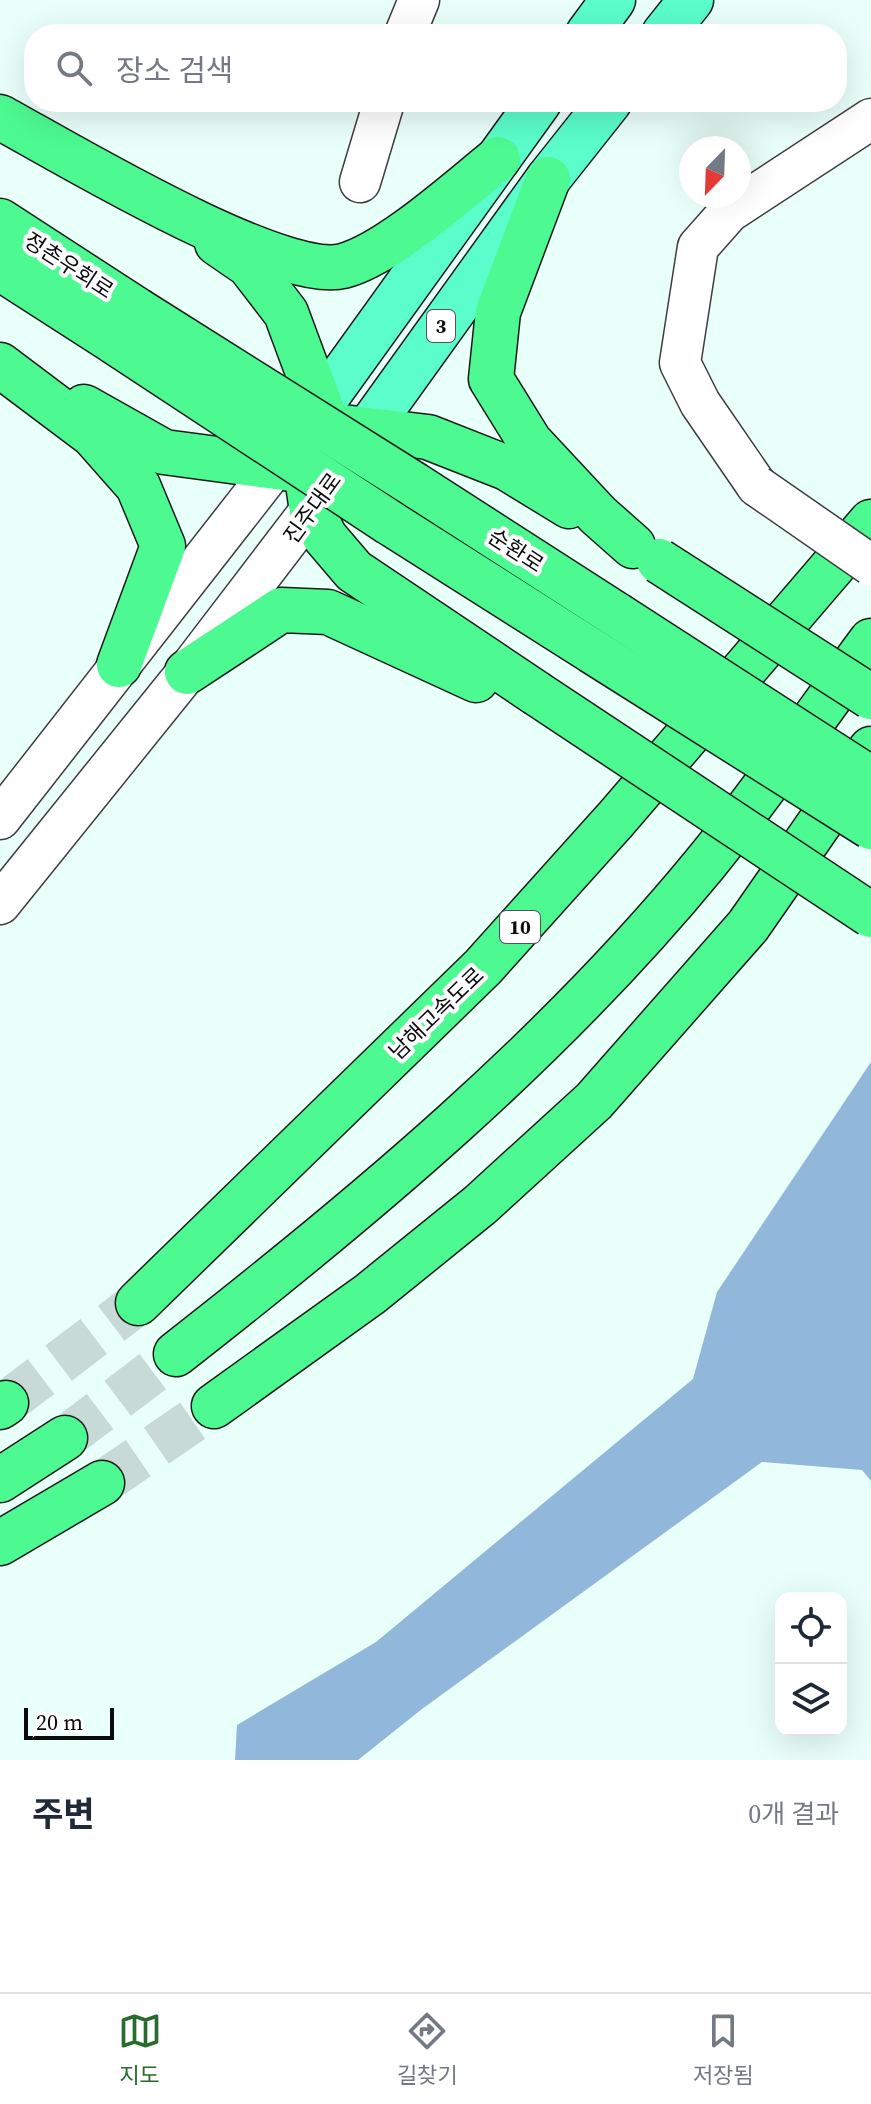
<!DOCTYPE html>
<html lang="ko">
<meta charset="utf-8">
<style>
body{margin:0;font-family:"Source Serif 4","Noto Sans KR",serif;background:#f6f6f7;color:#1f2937}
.controls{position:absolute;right:24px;bottom:24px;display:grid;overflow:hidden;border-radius:16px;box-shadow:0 8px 32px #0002}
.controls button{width:72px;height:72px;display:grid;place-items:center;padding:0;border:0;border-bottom:2px solid #e0e1e3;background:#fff;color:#1f2937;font:40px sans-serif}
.compass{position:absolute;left:679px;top:136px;width:72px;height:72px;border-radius:50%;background:#fff;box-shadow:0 8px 32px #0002;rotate:203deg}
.scale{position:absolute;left:24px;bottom:20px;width:90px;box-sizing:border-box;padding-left:8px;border:4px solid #0b0b0b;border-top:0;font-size:22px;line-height:28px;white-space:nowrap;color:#0b0b0b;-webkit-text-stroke:6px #fff;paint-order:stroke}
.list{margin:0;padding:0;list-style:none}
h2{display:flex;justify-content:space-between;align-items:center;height:104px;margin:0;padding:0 32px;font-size:34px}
h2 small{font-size:26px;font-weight:400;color:#747a83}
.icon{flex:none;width:44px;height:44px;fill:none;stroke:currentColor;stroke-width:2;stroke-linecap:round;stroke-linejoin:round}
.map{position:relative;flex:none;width:871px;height:1760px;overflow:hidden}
.search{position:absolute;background:#fff;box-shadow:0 8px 32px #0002;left:24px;right:24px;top:24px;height:88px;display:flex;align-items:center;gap:20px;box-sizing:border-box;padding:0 28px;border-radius:32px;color:#747a83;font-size:30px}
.sheet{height:232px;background:#fff}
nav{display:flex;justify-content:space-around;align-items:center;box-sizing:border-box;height:112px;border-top:2px solid #e0e1e3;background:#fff;font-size:22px;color:#747a83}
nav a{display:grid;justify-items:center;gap:4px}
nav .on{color:#276c2c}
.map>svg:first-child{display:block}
.forest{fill:#91b7db}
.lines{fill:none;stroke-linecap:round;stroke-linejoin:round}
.highway-tunnel{stroke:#c8dad5;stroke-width:44;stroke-dasharray:44 22;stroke-linecap:butt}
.minor-casing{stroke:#3e3e3e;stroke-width:43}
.major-casing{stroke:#1c1c1c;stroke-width:47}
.highway-casing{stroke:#1c1c1c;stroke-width:47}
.minor{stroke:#fff;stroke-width:40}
.major{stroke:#5bfdcb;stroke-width:44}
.highway{stroke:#4df991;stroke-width:44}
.minor-bridge-casing{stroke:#3e3e3e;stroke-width:43;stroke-linecap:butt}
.highway-bridge-casing{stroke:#1c1c1c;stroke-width:47;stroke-linecap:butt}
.minor-bridge{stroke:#fff;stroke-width:40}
.highway-bridge{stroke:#4df991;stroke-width:44}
.labels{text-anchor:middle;stroke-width:8;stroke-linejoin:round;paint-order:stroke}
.shield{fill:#fff;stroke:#545454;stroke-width:2}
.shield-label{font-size:20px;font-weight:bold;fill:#0b0b0b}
.street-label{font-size:22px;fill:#0b0b0b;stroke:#fff}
</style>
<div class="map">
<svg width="871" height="1760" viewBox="0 0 871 1760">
<rect width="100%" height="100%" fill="#e9fff9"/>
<path class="forest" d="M871 1062V1481L862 1470 762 1462 422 1709 358 1760H235L237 1725 376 1642 693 1379 717 1292Z"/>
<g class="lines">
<g class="highway-tunnel">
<path d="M6 1403 138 1303"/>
<path d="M65 1438 176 1354"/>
<path d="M102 1483 214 1406"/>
</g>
<g class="minor-casing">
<g id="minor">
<path d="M405 34 419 0"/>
<path d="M360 182 384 102"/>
<path d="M757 486 700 403 680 363 698 247 729 212 871 119"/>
<path d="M0 819 293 444"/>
<path d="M0 904 187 672 329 486"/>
</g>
</g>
<g class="major-casing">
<g id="major">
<path d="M588 34 613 0"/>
<path d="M664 34 691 0"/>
<path d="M300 434 539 102"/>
<path d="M346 460 548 179 609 102"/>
</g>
</g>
<g class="highway-casing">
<g id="highway">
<path d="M0 117C64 152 280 282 343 266 389 254 459 190 498 159"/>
<path d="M548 179 498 312 491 379 530 442 598 515 633 546"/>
<path d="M0 221 137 310"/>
<path d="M217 243 249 265 286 313 336 448"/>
<path d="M0 268 115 342"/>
<path d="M0 365 93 435 138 486 163 546 119 665"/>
<path d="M84 407 164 452 321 473"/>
<path d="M309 423 428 437 507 468 569 506"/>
<path d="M301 436 312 511 325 537 354 571 536 693"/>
<path d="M415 485 617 615"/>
<path d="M390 523 592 651"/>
<path d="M187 672 281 610 328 612 476 680"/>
<path d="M138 1303 483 967 616 819 871 522"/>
<path d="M176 1354C364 1207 552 1050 704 865 763 793 816 715 871 641"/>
<path d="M214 1406 370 1294 480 1205 594 1101 748 926 871 749"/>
<path d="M0 1407 6 1403"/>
<path d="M0 1480 65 1438"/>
<path d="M0 1543 102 1483"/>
</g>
</g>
<use href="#minor" class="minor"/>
<use href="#major" class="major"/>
<use href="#highway" class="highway"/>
<g class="minor-bridge-casing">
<path id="minor-bridge" d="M757 486 871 565"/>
</g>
<g class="highway-bridge-casing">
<g id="highway-bridge">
<path d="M137 310 415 485"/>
<path d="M115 342 390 523"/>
<path d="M659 561 871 697"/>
<path d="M617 615 871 779"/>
<path d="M592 651 871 827"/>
<path d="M536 693 871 915"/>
</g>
</g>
<use href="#minor-bridge" class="minor-bridge"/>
<use href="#highway-bridge" class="highway-bridge"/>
</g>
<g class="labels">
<g class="shield">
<rect x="427" y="310" width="28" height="32" rx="6"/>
<rect x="500" y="911" width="40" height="32" rx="6"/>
</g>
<g class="shield-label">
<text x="441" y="333">3</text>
<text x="520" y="934">10</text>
</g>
<g class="street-label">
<text transform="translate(69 265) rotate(33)" y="8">정촌우회로</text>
<text transform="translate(312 508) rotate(-54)" y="8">진주대로</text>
<text transform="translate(516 550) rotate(33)" y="8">순환로</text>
<text transform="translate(436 1013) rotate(-44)" y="8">남해고속도로</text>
</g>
</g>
</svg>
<div class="controls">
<button><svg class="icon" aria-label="locate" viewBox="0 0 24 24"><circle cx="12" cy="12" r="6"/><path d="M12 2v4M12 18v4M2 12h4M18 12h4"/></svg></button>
<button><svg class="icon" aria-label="layers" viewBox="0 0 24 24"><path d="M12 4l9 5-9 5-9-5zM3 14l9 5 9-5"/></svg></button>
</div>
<svg class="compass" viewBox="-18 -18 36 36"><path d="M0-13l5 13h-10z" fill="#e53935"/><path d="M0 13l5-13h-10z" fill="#747a83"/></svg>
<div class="scale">20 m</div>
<div class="search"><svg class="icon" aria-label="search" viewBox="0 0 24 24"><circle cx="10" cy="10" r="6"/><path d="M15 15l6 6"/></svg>장소 검색</div>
</div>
<section class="sheet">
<h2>주변<small>0개 결과</small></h2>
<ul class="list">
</ul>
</section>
<nav>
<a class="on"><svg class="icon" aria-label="map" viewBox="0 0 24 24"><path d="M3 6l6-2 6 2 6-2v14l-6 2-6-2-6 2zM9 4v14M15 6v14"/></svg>지도</a>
<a><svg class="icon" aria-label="directions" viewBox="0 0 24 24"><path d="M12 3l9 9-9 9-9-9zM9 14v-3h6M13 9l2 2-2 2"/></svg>길찾기</a>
<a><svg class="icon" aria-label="saved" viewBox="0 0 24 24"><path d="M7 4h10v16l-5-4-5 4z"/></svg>저장됨</a>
</nav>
